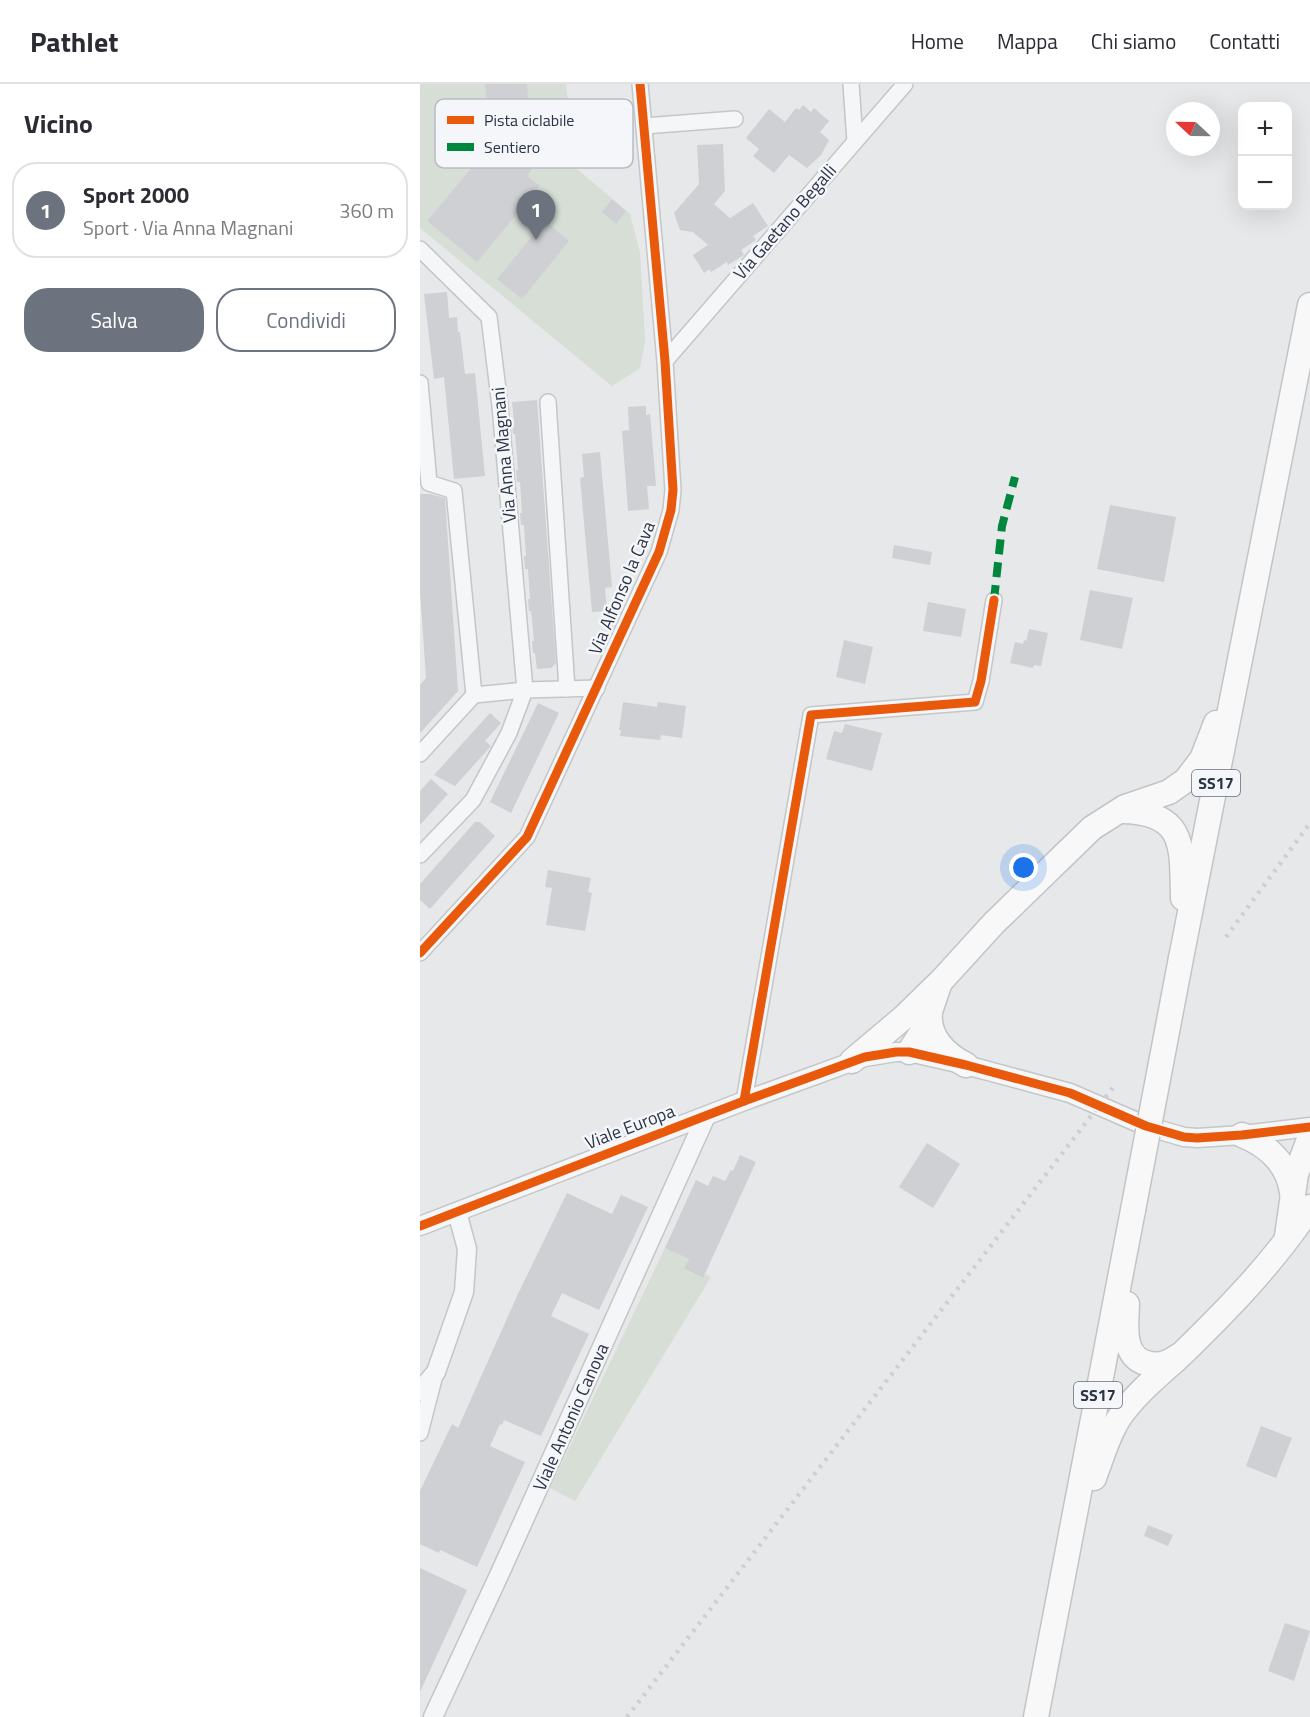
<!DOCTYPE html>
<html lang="it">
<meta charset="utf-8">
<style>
body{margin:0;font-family:"Titillium Web",sans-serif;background:#f2f2f3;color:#2b2b33}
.controls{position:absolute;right:18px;top:18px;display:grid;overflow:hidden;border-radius:12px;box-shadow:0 6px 24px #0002}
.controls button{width:54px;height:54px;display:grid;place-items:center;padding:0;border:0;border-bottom:2px solid #e1e1e2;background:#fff;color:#2b2b33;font:30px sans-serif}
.compass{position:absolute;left:746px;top:18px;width:54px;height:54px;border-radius:50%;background:#fff;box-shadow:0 6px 24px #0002;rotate:292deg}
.you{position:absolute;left:604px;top:784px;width:21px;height:21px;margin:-15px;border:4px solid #fff;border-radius:50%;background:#1a73e8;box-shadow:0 0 0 9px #1a73e833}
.badge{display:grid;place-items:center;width:39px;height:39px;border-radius:50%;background:#6c737f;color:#fff;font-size:20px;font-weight:700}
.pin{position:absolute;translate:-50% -50px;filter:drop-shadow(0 2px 3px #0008)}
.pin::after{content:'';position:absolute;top:32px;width:21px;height:18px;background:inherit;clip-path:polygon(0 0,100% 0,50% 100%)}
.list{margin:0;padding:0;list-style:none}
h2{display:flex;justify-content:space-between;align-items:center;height:78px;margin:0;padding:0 24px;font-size:26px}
h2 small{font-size:20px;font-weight:400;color:#7c7c81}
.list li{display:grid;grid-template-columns:39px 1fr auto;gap:18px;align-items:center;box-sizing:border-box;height:96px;margin:0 12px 12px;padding:0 12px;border:2px solid #e1e1e2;border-radius:24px}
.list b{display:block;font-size:22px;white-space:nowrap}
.list p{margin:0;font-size:20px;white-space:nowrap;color:#7c7c81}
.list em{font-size:20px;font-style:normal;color:#7c7c81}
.actions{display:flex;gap:12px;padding:18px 24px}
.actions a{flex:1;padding:14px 0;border:2px solid #6c737f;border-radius:24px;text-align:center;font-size:21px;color:#6c737f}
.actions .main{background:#6c737f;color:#fff}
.map{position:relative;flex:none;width:890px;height:1633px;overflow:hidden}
header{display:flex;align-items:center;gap:36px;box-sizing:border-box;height:84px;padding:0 30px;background:#fff;border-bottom:2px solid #e1e1e2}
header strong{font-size:28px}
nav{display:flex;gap:33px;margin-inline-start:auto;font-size:21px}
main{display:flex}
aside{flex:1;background:#fff}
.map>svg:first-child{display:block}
.green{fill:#d6ded6}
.building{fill:#ced0d3}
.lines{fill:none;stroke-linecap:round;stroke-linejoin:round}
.minor-casing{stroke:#c4c6c8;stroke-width:18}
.tertiary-casing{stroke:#c4c6c8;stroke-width:21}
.primary-casing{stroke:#c2c5c8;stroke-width:27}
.minor{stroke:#f5f6f7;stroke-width:15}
.tertiary{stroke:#f5f6f7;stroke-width:18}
.primary{stroke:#f8f8f8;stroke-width:24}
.rail{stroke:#cecfd2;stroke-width:4.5;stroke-dasharray:3 6;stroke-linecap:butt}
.primary-bridge-casing{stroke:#c2c5c8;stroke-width:27;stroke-linecap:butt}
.primary-bridge{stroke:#f8f8f8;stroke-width:24}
.quiet{stroke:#00873e;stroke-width:8;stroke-dasharray:15 8;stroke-linecap:butt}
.cycleway-casing{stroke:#f4f6f9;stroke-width:13}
.cycleway{stroke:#e8590c;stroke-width:9}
.labels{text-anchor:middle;stroke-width:5;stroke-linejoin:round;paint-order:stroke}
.shield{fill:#f4f6f9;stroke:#676e7b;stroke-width:1.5}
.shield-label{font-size:16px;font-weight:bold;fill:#2b3445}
.street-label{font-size:18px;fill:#2b3445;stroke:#f4f6f9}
.key{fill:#f4f6f9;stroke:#b8bcc3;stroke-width:1.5}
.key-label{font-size:16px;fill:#2b3445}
</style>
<header>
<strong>Pathlet</strong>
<nav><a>Home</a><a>Mappa</a><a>Chi siamo</a><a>Contatti</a></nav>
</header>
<main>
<aside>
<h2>Vicino<small></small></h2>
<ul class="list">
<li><span class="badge">1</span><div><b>Sport 2000</b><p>Sport · Via Anna Magnani</p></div><em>360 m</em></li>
</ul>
<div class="actions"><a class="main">Salva</a><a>Condividi</a></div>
</aside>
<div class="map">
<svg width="890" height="1633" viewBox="0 0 890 1633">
<rect width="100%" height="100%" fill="#e6e8ea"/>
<g class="green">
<path d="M0 0H146L156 84 210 130 220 169 225 257 220 284 192 302 0 144Z"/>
<path d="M245 1164 269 1175 265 1186 282 1194 285 1190 291 1193 155 1417 130 1404Z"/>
</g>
<g class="building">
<path d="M65 0H107L109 27 108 31 68 34Z"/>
<path d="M383 21 391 28 394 24 409 37 400 48 409 56 401 71 387 84 369 71 354 89 333 72 339 65 326 54 349 25 365 38 376 24 379 26Z"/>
<path d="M303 60 305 107 294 120 310 134 333 119 348 142 333 152 336 156 321 166 324 171 308 181 307 178 291 188 290 185 284 189 273 171 288 161 273 148 260 146 254 129 279 100 277 61Z"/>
<path d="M70 62 91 79 102 66 117 79 107 92 120 102 57 178 7 137Z"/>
<path d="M192 115 206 127 196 140 182 128Z"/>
<path d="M125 137 149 157 102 215 77 195Z"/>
<path d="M27 208 29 234 37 233 38 248H40L45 290 55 289 65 392 34 395 24 293 14 295 4 210Z"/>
<path d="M117 316 136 579 131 584 117 585 115 569H113L112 557H114L111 527H109L108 515H110L108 485H105L104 472H106L104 441H101L100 429H102L100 398H97L96 386H98L95 350H93L92 338H94L92 318Z"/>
<path d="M226 322V331L230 330 236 402H227L229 425 208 427 202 347 209 346 208 323Z"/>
<path d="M180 368 192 503 185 504 187 527 172 528 160 394 164 393 162 370Z"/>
<path d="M0 410H10L25 414 38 607 0 649V601L6 594 0 506Z"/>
<path d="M690 421 756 433 744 498 677 485Z"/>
<path d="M474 461 512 468 510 481 472 474Z"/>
<path d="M670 506 713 514 702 565 660 556Z"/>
<path d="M508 518 546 525 541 553 503 547Z"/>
<path d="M609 545 628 549 621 582 614 581 613 584 590 579 595 558 603 560 604 556 606 557Z"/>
<path d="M424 556 453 563 445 600 416 593Z"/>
<path d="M203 618 237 623 238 618 266 622 262 654 241 651 240 656 200 652 201 646H199Z"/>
<path d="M118 619 139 629 91 729 70 718Z"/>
<path d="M70 629 81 639 65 657 71 662 35 702 14 691Z"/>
<path d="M425 640 462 649 452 687 406 675 414 647 422 649Z"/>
<path d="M11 695 28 710 0 741V707Z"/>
<path d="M55 738H60L75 752 10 825 0 816V800Z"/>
<path d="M128 786 171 794 168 808 172 809 165 847 126 841 132 804 125 803Z"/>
<path d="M507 1059 540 1080 513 1124 479 1103Z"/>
<path d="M320 1071 336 1078 283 1194 264 1185 269 1175 245 1164 276 1096 288 1102 293 1092 305 1097 311 1086 313 1087Z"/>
<path d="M147 1109 192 1130 201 1111 228 1123 179 1226 142 1209 131 1232 169 1250 121 1352 84 1336 82 1341 80 1340 70 1362 105 1378 57 1483 20 1466 19 1469 0 1460V1407L32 1340 38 1344 97 1212Z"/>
<path d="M841 1342 872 1354 856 1394 826 1382Z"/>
<path d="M728 1441 753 1451 748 1462 724 1452Z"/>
<path d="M0 1484 47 1506 0 1608Z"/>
<path d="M865 1539 890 1547 874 1597 848 1587Z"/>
</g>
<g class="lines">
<g class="minor-casing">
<g id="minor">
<path d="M431 0 435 57"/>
<path d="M224 42 315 35"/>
<path d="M0 165 69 233 80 322 105 606 89 649 53 716 0 771"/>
<path d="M245 277 485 0"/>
<path d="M0 299 9 399 34 407 54 611"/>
<path d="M128 318 147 605"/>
<path d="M54 611 105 606 177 604"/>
<path d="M0 670 54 611"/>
<path d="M0 869 107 753 239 468 251 426 253 406 245 277 220 0"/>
<path d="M324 1017 391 631 555 618 561 597 574 516"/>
<path d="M0 1349 15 1291"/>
</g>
</g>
<g class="tertiary-casing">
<g id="tertiary">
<path d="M0 1142 324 1017 445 973 476 968H489L546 981 650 1009 726 1042 764 1053 777 1054 822 1051 890 1043"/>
<path d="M0 1307 16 1288 44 1208 47 1165 37 1128"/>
<path d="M13 1633 80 1489 286 1032"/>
</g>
</g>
<g class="primary-casing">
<g id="primary">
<path d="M702 727C766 728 762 763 763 814"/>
<path d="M761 874 890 221"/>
<path d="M510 927C507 953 525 970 546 981"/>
<path d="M489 968 504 945 519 901"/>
<path d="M432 977 483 934 522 896 574 839 672 744 705 723 749 708 766 696 782 675 796 639"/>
<path d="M822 1051C848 1061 869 1081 872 1109"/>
<path d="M867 1152 876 1090 890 1053"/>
<path d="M707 1220C706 1242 701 1276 731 1280 741 1282 750 1278 758 1272"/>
<path d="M674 1394C682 1373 688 1350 701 1331 718 1307 742 1289 763 1269 809 1224 855 1177 890 1123"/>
<path d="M616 1633 713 1126"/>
</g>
</g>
<use href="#minor" class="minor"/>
<use href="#tertiary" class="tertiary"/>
<use href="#primary" class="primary"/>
<g class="rail">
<path d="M806 853 890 739"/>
<path d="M207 1633 695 1001"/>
</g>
<g class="primary-bridge-casing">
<path id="primary-bridge" d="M713 1126 761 874"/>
</g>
<use href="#primary-bridge" class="primary-bridge"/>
<path class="quiet" d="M574 516 582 442 595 393"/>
<g class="cycleway-casing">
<g id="cycleway">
<path d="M0 869 107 753 239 468 251 426 253 406 245 277 220 0"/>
<path d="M324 1017 391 631 555 618 561 597 574 516"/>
<path d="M0 1142 324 1017 445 973 476 968H489L546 981 650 1009 726 1042 764 1053 777 1054 822 1051 890 1043"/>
</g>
</g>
<use href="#cycleway" class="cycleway"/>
</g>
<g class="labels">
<g class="shield">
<rect x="772" y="686" width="48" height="26" rx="4.5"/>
<rect x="654" y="1298" width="48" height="26" rx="4.5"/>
</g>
<g class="shield-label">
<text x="796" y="705">SS17</text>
<text x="678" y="1317">SS17</text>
</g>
<g class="street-label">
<text transform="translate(365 138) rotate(-49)" y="6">Via Gaetano Begalli</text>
<text transform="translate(84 371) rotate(-95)" y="6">Via Anna Magnani</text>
<text transform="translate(202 504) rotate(-67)" y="6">Via Alfonso la Cava</text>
<text transform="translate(210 1043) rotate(-21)" y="6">Viale Europa</text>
<text transform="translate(151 1333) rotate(-66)" y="6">Viale Antonio Canova</text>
</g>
</g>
<rect x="15" y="15" width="198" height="69" rx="9" class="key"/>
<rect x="27" y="32" width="27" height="8" fill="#e8590c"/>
<rect x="27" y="59" width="27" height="8" fill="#00873e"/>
<g class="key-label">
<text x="64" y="42">Pista ciclabile</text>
<text x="64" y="69">Sentiero</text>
</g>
</svg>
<div class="controls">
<button>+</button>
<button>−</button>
</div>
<svg class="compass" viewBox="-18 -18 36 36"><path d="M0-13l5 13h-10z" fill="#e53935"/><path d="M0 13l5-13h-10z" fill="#7c7c81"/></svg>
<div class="you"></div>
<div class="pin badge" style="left:116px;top:156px">1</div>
</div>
</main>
